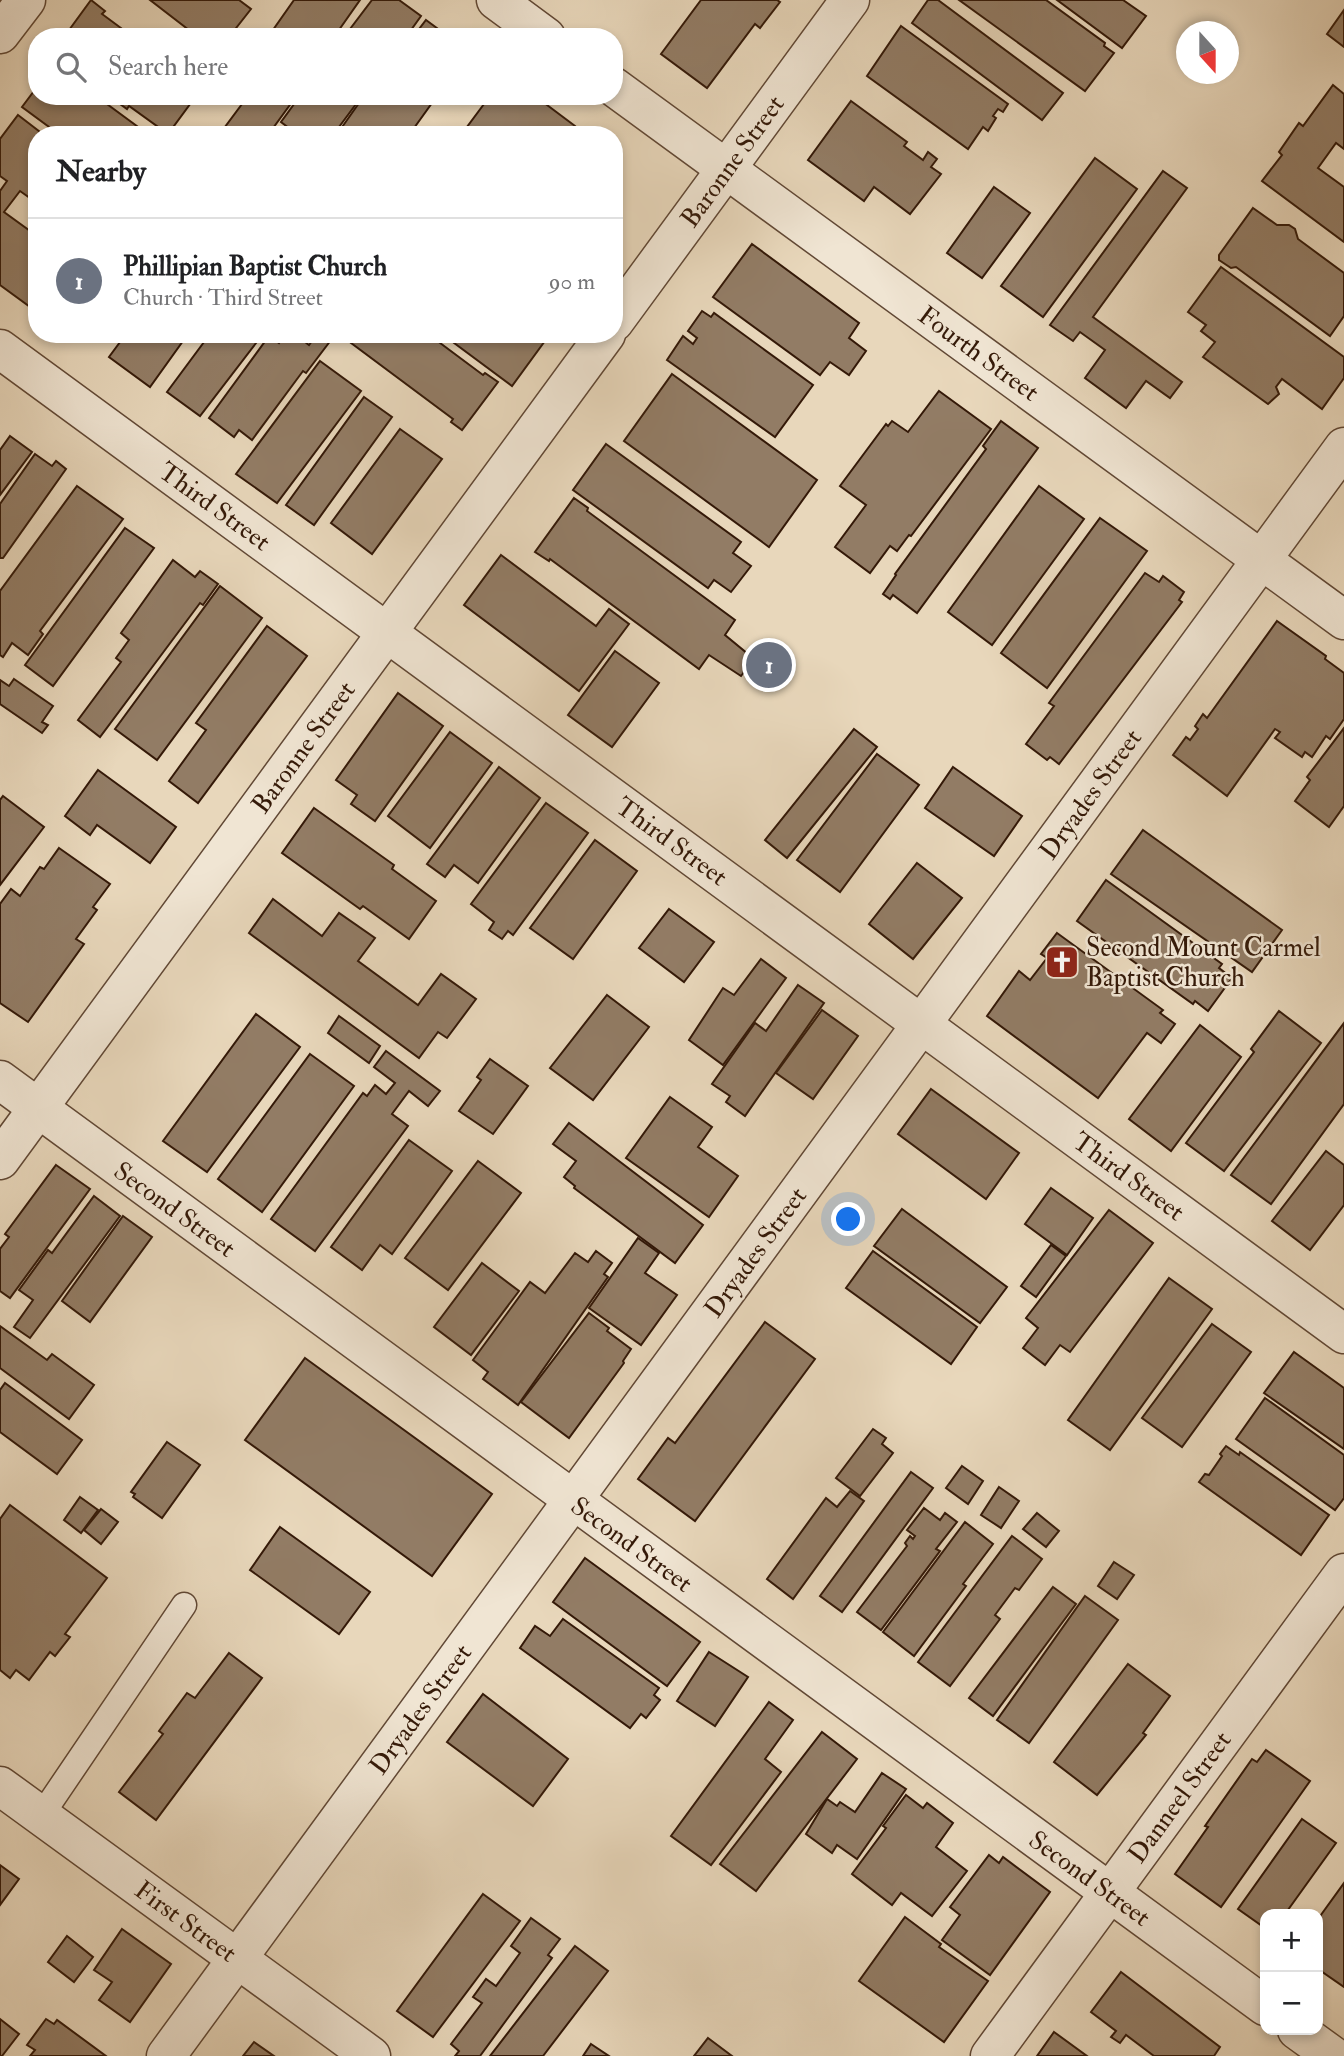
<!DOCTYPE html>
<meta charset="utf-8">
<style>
body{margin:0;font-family:"IM FELL Double Pica",serif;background:#f2f2f2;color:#202124}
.controls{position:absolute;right:21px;bottom:21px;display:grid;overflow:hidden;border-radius:14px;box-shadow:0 4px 10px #0003}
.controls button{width:63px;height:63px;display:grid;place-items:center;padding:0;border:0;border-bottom:2px solid #e0e0e0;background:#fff;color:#202124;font:35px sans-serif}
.compass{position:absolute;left:1176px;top:21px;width:63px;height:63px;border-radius:50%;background:#fff;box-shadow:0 4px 10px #0003;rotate:159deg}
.you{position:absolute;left:849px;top:1220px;width:24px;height:24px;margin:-18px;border:5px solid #fff;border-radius:50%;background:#1a73e8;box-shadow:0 0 0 10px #1a73e833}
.badge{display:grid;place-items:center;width:46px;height:46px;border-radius:50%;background:#2563eb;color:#fff;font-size:23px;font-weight:700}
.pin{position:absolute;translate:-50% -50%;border:4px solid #fff;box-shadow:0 2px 7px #0006}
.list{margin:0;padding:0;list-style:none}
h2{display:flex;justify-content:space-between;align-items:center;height:91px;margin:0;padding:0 28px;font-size:30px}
h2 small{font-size:23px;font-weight:400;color:#757577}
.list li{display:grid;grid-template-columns:46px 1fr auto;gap:21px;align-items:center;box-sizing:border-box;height:126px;padding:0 28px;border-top:2px solid #e0e0e0}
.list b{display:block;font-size:26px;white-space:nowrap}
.list p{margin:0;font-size:23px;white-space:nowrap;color:#757577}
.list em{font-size:23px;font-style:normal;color:#757577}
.icon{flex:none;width:38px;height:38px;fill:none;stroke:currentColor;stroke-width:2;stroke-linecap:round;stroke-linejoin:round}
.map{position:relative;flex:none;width:1344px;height:2056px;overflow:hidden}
.search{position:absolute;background:#fff;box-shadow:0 4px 10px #0003;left:28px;top:28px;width:595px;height:77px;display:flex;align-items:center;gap:18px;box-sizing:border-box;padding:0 24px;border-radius:28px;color:#757577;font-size:26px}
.panel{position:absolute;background:#fff;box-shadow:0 4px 10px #0003;left:28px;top:126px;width:595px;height:217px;border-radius:28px}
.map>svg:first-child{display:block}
.building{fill:#927c65;stroke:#341908;stroke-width:2}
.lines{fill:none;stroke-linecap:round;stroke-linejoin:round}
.service-casing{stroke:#614835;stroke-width:27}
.minor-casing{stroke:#614835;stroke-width:41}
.service{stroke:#f0e5d3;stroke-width:24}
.minor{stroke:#f0e5d3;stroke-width:38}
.labels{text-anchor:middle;stroke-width:5;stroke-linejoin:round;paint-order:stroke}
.street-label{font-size:26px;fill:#341908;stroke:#f0e5d3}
.poi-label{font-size:26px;fill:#341908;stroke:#f0e5d3;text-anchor:start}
</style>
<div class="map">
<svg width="1344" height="2056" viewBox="0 0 1344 2056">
<rect width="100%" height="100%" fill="#e8d7bb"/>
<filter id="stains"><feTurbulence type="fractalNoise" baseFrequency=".00286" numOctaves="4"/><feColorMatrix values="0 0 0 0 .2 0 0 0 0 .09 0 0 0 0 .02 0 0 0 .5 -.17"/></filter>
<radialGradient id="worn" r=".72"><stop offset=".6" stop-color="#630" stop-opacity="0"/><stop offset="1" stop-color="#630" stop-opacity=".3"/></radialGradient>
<g class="building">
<path d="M91 0 105 11 102 14 133 37H64Z"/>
<path d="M150 0H239L251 9 229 37H198Z"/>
<path d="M294 0H360L334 37H268Z"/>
<path d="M372 0H399L421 16 406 37H344Z"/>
<path d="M701 0H777L780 2 760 28 755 24 707 88 661 54Z"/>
<path d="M928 0H938L1063 93 1042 120 912 23Z"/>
<path d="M959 0H1046L1105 43 1104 46 1114 53 1085 91Z"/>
<path d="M1057 0H1123L1146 16 1122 48Z"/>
<path d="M1344 10V47L1327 34Z"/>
<path d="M426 20 449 37H413Z"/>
<path d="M901 26 1008 104 1003 112 998 109 993 116 996 118 988 131 983 127 968 149 867 76Z"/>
<path d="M1333 85 1344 94V149L1336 143 1318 168 1344 187V242L1262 181 1282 155 1279 152 1299 123 1303 126Z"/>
<path d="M37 87V96H96L149 135H60L22 107Z"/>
<path d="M109 96H196L168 134 129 106 127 109Z"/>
<path d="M248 96H283L292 102 268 135H219Z"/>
<path d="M300 96H362L333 135H298L281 122Z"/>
<path d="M364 96H437L409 135H346L340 130Z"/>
<path d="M490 96H535L575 126 570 135H461Z"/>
<path d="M851 101 907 142 904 146 923 160 928 152 937 159 931 167 941 174 910 214 874 187 864 201 808 160Z"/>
<path d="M18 115 44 135H37V203L20 191 4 212 37 236V312L0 285V191L7 181 0 176V139Z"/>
<path d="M1095 158 1137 189 1043 317 1001 286Z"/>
<path d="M1163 171 1187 188 1093 317 1182 382 1170 398 1146 381 1126 408 1085 378 1105 350 1080 332 1073 341 1050 325Z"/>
<path d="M994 187 1030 213 982 278 947 253Z"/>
<path d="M1253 208 1277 225H1289L1295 229 1298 239 1344 273V316L1330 336 1236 267 1231 268 1219 260V255Z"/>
<path d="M752 244 859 323 849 338 866 351 849 375 830 362 820 375 713 297Z"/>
<path d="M1221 267 1344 357V378L1322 409 1282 379 1276 387 1279 394 1268 404 1203 357 1215 342 1201 331 1206 325 1188 312Z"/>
<path d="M702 311 711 317 714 313 813 385 775 437 667 360 683 336 693 344 697 338 688 331Z"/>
<path d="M126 334H188L150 387 109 357Z"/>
<path d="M210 334H263L200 416 167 392Z"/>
<path d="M285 334H295L309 345 317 334 334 336 306 373 303 371 252 440 239 430 234 437 209 418 269 336 279 343Z"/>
<path d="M339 334H428L483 375 485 373 498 382 462 430 451 422 453 419Z"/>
<path d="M442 334H550L512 386Z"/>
<path d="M320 361 361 391 277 503 236 474Z"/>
<path d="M672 374 817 480 769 547 624 441Z"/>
<path d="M939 391 991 429 911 536 909 535 897 551 890 546 870 573 835 547 866 505 840 486 886 424 888 426 892 421 908 432Z"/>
<path d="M364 397 392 417 314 525 286 505Z"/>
<path d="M1001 421 1038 448 917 613 893 595 890 599 883 594 896 575 895 574 986 449 983 446Z"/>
<path d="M400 429 442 459 372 554 331 523Z"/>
<path d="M10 436 32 452 0 495V450Z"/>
<path d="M606 444 741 542 733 553 751 566 731 592 714 580 708 588 573 490Z"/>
<path d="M35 454 52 466 56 461 66 469 3 558H0V504Z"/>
<path d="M77 486 123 519 40 631 43 634 28 655 12 643 3 657 0 655V591Z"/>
<path d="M1039 486 1084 519 992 645 948 612Z"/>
<path d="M574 498 588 508 587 511 735 620 725 635 754 659 741 676 709 655 699 669 550 559 549 561 535 552Z"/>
<path d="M1100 518 1147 551 1047 688 1001 653Z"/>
<path d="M125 528 154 548 53 686 25 665Z"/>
<path d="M501 555 596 626 609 609 629 624 579 691 464 605Z"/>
<path d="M173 560 195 577 200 571 218 584 203 605 200 603 100 737 78 720 121 662 116 658 129 640 121 633Z"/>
<path d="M1145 573 1159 582 1163 576 1184 592 1179 600 1182 602 1059 764 1050 757 1047 760 1026 744 1054 706 1049 703Z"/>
<path d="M220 586 262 618 157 760 115 729Z"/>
<path d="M1277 621 1326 656 1325 659 1344 673V719L1330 739 1326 736 1312 757 1305 752 1302 757 1275 738 1280 732 1275 729 1227 796 1173 755 1186 737 1190 740 1198 729 1195 726 1203 714 1207 718Z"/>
<path d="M267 626 307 656 198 803 169 781 206 730 196 723Z"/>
<path d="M615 651 659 683 612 747 568 715Z"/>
<path d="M14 679 53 706 42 722 48 725 42 733 0 704V680L9 686Z"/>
<path d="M398 693 443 726 375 821 351 804 357 795 336 780Z"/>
<path d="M1344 728V806L1329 827 1295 801 1310 780 1307 777Z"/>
<path d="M854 729 877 747 787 858 765 840Z"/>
<path d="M450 732 492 763 430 848 388 816Z"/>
<path d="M877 754 919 785 840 892 797 860Z"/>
<path d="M499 767 540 798 478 883 454 865 445 877 427 864Z"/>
<path d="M953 767 1022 816 994 856 925 808Z"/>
<path d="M98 770 176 827 150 863 97 825 90 835 65 816Z"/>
<path d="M3 796 44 827 0 885V800Z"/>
<path d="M546 803 588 833 513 935 508 931 502 939 489 930 494 922 471 904Z"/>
<path d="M314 808 394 865 392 869 436 901 409 939 363 906 360 909 282 853Z"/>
<path d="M1143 830 1282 930 1252 972 1111 874Z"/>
<path d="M595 840 637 871 573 959 530 928Z"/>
<path d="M59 848 110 884 93 907 97 910 76 939 84 944 28 1022 0 1003V904L11 889 20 896 40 867 44 869Z"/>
<path d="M917 863 962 898 913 959 869 924Z"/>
<path d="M1106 880 1222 964 1219 968 1232 978 1208 1011 1195 1001 1193 1004 1077 921Z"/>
<path d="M273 899 322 936 339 913 375 938 358 961 418 1005 441 974 476 999 447 1038 438 1032 419 1058 249 933Z"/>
<path d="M669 909 714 942 684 982 639 948Z"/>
<path d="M1057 933 1163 1010 1160 1013 1175 1024 1161 1043 1147 1033 1098 1098 987 1016 1019 971 1030 980 1047 958 1041 954Z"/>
<path d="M761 959 786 978 723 1065 689 1040 723 988 734 995Z"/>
<path d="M798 985 824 1003 745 1116 726 1102 730 1096 712 1084 755 1023 766 1031Z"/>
<path d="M607 995 649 1027 593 1100 550 1068Z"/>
<path d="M822 1010 858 1036 813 1099 776 1073Z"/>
<path d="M1279 1011 1321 1043 1224 1171 1186 1143 1254 1052 1251 1049Z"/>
<path d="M256 1014 300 1047 207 1172 163 1141Z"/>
<path d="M339 1016 380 1046 369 1063 328 1033Z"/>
<path d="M1344 1023V1104L1271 1204 1231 1175Z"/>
<path d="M1200 1025 1241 1057 1171 1151 1129 1119Z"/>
<path d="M386 1051 440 1091 428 1106 409 1091 392 1114 408 1126 315 1251 271 1219 363 1093 367 1096 375 1085 386 1094 395 1083 374 1067Z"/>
<path d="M310 1054 354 1086 262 1212 218 1179Z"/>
<path d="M490 1059 528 1086 493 1134 459 1111 481 1080 477 1077Z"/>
<path d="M931 1089 1019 1153 986 1199 898 1134Z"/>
<path d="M670 1097 712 1127 698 1147 738 1176 709 1217 626 1158Z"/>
<path d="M569 1123 703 1225 675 1263 574 1188 575 1186 564 1177 576 1161 553 1144Z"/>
<path d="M409 1140 452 1171 392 1254 380 1245 362 1270 331 1247Z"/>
<path d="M1326 1151 1344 1165V1205L1310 1250 1272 1221Z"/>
<path d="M478 1161 521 1193 448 1290 405 1258Z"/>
<path d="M56 1165 90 1189 10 1298 0 1291V1249L9 1237 5 1234Z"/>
<path d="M1051 1188 1093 1218 1067 1255 1025 1224Z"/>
<path d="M94 1196 120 1216 30 1338 14 1327 33 1300 19 1290 48 1250 52 1253Z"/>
<path d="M902 1209 1007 1287 980 1323 874 1246Z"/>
<path d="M1109 1210 1153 1243 1070 1352 1060 1345 1045 1365 1023 1348 1038 1328 1026 1318Z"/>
<path d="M123 1216 152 1237 90 1322 62 1301Z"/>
<path d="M638 1238 659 1253 645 1273 677 1295 641 1345 589 1308Z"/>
<path d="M1051 1245 1066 1256 1036 1297 1021 1286Z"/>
<path d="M596 1251 612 1263 604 1274 608 1277 518 1405 483 1379 488 1372 473 1360 530 1282 545 1293 575 1253 588 1262Z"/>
<path d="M873 1251 977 1327 951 1364 846 1288Z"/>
<path d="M482 1263 519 1291 471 1355 434 1327Z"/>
<path d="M1169 1278 1212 1309 1110 1450 1068 1420Z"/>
<path d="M589 1313 609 1328 607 1331 631 1349 623 1361 624 1363 569 1438 521 1402Z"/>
<path d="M765 1322 815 1359 695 1521 638 1479 668 1438 675 1443Z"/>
<path d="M1212 1324 1251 1352 1182 1447 1142 1418Z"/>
<path d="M0 1326 47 1360 52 1354 94 1385 69 1419 0 1368Z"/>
<path d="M1294 1352 1344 1388V1449L1264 1393Z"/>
<path d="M305 1358 492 1494 432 1576 245 1440Z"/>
<path d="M5 1383 82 1440 57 1474 0 1432V1390Z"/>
<path d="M1265 1398 1344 1455V1498L1335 1510 1236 1439Z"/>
<path d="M873 1429 886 1438 882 1444 893 1453 860 1496 836 1478Z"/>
<path d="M167 1442 200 1465 162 1518 133 1497 135 1494 131 1492Z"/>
<path d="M1226 1446 1239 1455 1240 1452 1329 1515 1301 1555 1199 1482 1205 1474 1209 1475 1222 1456 1220 1454Z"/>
<path d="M962 1466 983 1481 968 1504 946 1488Z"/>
<path d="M911 1472 933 1488 842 1612 820 1596Z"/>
<path d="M999 1487 1019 1501 1001 1528 981 1515Z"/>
<path d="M850 1491 864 1501 793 1599 767 1579 826 1498 837 1507Z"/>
<path d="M80 1497 98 1510 81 1533 64 1520Z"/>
<path d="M10 1505 107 1578 65 1634 70 1637 55 1656 50 1652 29 1680 16 1670 10 1678 0 1670V1519Z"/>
<path d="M924 1508 940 1520 945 1513 957 1522 936 1549 940 1551 881 1630 857 1612 907 1546 905 1543 910 1536 913 1539 915 1536 907 1530Z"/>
<path d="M101 1509 118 1522 101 1544 84 1530Z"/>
<path d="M1037 1513 1059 1531 1046 1547 1023 1529Z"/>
<path d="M965 1522 993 1544 963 1584 966 1586 914 1656 883 1632Z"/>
<path d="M280 1527 370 1592 339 1634 250 1570Z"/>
<path d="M1012 1536 1042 1559 1019 1590 1015 1588 995 1615 1000 1619 950 1686 918 1662Z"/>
<path d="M585 1558 700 1642 667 1686 553 1602Z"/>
<path d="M1114 1562 1134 1575 1117 1599 1098 1586Z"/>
<path d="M1053 1587 1076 1604 993 1716 969 1698Z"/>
<path d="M1085 1596 1118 1620 1029 1743 997 1720Z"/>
<path d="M563 1619 659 1688 654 1695 660 1700 646 1718 641 1714 630 1728 520 1648 535 1626 550 1636Z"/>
<path d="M709 1652 748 1677 715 1726 677 1701Z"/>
<path d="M229 1653 262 1678 156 1820 119 1792 163 1734 159 1731 187 1693 195 1698Z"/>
<path d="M1128 1664 1170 1696 1143 1733 1146 1735 1097 1795 1054 1762Z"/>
<path d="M483 1694 568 1759 533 1806 447 1742Z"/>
<path d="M769 1702 793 1720 765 1759 781 1772 711 1865 671 1836Z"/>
<path d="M822 1732 857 1759 756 1891 720 1864Z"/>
<path d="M1266 1750 1310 1781 1221 1907 1175 1874 1208 1827 1205 1826 1252 1759 1257 1762Z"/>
<path d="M882 1773 906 1789 857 1859 837 1845 832 1853 806 1834 827 1799 837 1806 840 1802 855 1812Z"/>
<path d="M906 1795 923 1808 927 1803 953 1823 936 1847 967 1871 932 1916 901 1893 892 1905 852 1874 886 1828 883 1826Z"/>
<path d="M1302 1819 1336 1843 1285 1914H1265V1928L1238 1909Z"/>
<path d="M989 1855 999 1863 1003 1857 1050 1892 990 1975 942 1940 960 1915 950 1907Z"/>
<path d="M0 1865 19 1879 0 1905Z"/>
<path d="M1344 1883V1987L1318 1969V1919Z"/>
<path d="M483 1894 520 1921 433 2037 397 2011Z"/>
<path d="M905 1917 941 1944 939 1947 988 1981 944 2042 859 1981Z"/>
<path d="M531 1918 560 1939 548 1955 552 1958 480 2056H455L459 2051 451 2044 482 2003 473 1997 486 1979 496 1986 520 1953 511 1946Z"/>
<path d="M122 1929 171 1964 130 2022 99 2000 112 1982 94 1970Z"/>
<path d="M67 1936 93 1957 74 1982 48 1962Z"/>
<path d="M575 1946 608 1971 543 2056H490Z"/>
<path d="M1121 1972 1220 2047 1214 2056H1154L1126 2035 1120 2043 1111 2037 1116 2031 1091 2012Z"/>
<path d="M0 2019 19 2034 2 2056H0Z"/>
<path d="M46 2019 54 2024 57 2020 106 2056H30L35 2050 27 2045Z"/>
<path d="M1054 2032 1087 2056H1037Z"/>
<path d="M708 2038 732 2056H694Z"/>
<path d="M254 2042 274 2056H243Z"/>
<path d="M591 2044 609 2056H583Z"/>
</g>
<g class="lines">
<g class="service-casing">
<path id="service" d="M41 1816 184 1605"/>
</g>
<g class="minor-casing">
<g id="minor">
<path d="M496 0 546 37"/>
<path d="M0 34 26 0"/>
<path d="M614 87 1344 620"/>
<path d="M614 322 850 0"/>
<path d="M0 349 1344 1334"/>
<path d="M0 1080 1265 2006"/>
<path d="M0 1160 606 334"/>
<path d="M0 1786 371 2056"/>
<path d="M1297 2030 1333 2056"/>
<path d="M166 2056 1344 447"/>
<path d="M990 2056 1344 1573"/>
</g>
</g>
<use href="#service" class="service"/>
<use href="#minor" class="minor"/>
</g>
<defs>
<g id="church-square" transform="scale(1.75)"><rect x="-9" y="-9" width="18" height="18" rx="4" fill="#8f2418" stroke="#f0e5d3"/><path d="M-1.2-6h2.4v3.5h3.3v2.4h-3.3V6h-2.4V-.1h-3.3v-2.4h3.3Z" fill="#fff"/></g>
</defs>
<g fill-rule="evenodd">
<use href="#church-square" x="1062" y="962"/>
</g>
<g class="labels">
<g class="street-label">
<text transform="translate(732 161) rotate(-54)" y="9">Baronne Street</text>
<text transform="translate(979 353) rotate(36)" y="9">Fourth Street</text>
<text transform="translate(215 506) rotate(36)" y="9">Third Street</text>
<text transform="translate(303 747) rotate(-54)" y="9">Baronne Street</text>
<text transform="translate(1090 794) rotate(-54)" y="9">Dryades Street</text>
<text transform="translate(672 841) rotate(36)" y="9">Third Street</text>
<text transform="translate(1129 1176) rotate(36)" y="9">Third Street</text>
<text transform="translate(175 1209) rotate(36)" y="9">Second Street</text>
<text transform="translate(755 1252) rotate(-54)" y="9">Dryades Street</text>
<text transform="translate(632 1544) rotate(36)" y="9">Second Street</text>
<text transform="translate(420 1709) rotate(-54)" y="9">Dryades Street</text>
<text transform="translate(1179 1797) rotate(-54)" y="9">Danneel Street</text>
<text transform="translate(1090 1878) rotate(36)" y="9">Second Street</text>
<text transform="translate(186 1921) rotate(36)" y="9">First Street</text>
</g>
<g class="poi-label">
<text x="1086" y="956">Second Mount Carmel<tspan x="1086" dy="30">Baptist Church</tspan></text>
</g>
</g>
<rect width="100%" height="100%" filter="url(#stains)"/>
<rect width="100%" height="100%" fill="url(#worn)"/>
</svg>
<div class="controls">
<button>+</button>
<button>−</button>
</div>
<svg class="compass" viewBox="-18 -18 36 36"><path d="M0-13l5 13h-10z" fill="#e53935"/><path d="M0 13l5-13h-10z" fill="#757577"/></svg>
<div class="you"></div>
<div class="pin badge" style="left:769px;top:665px;background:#6b7280">1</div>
<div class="search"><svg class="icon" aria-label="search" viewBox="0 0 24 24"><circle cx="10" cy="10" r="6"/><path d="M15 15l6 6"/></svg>Search here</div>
<section class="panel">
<h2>Nearby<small></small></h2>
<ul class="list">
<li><span class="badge" style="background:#6b7280">1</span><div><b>Phillipian Baptist Church</b><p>Church · Third Street</p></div><em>90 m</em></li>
</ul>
</section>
</div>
